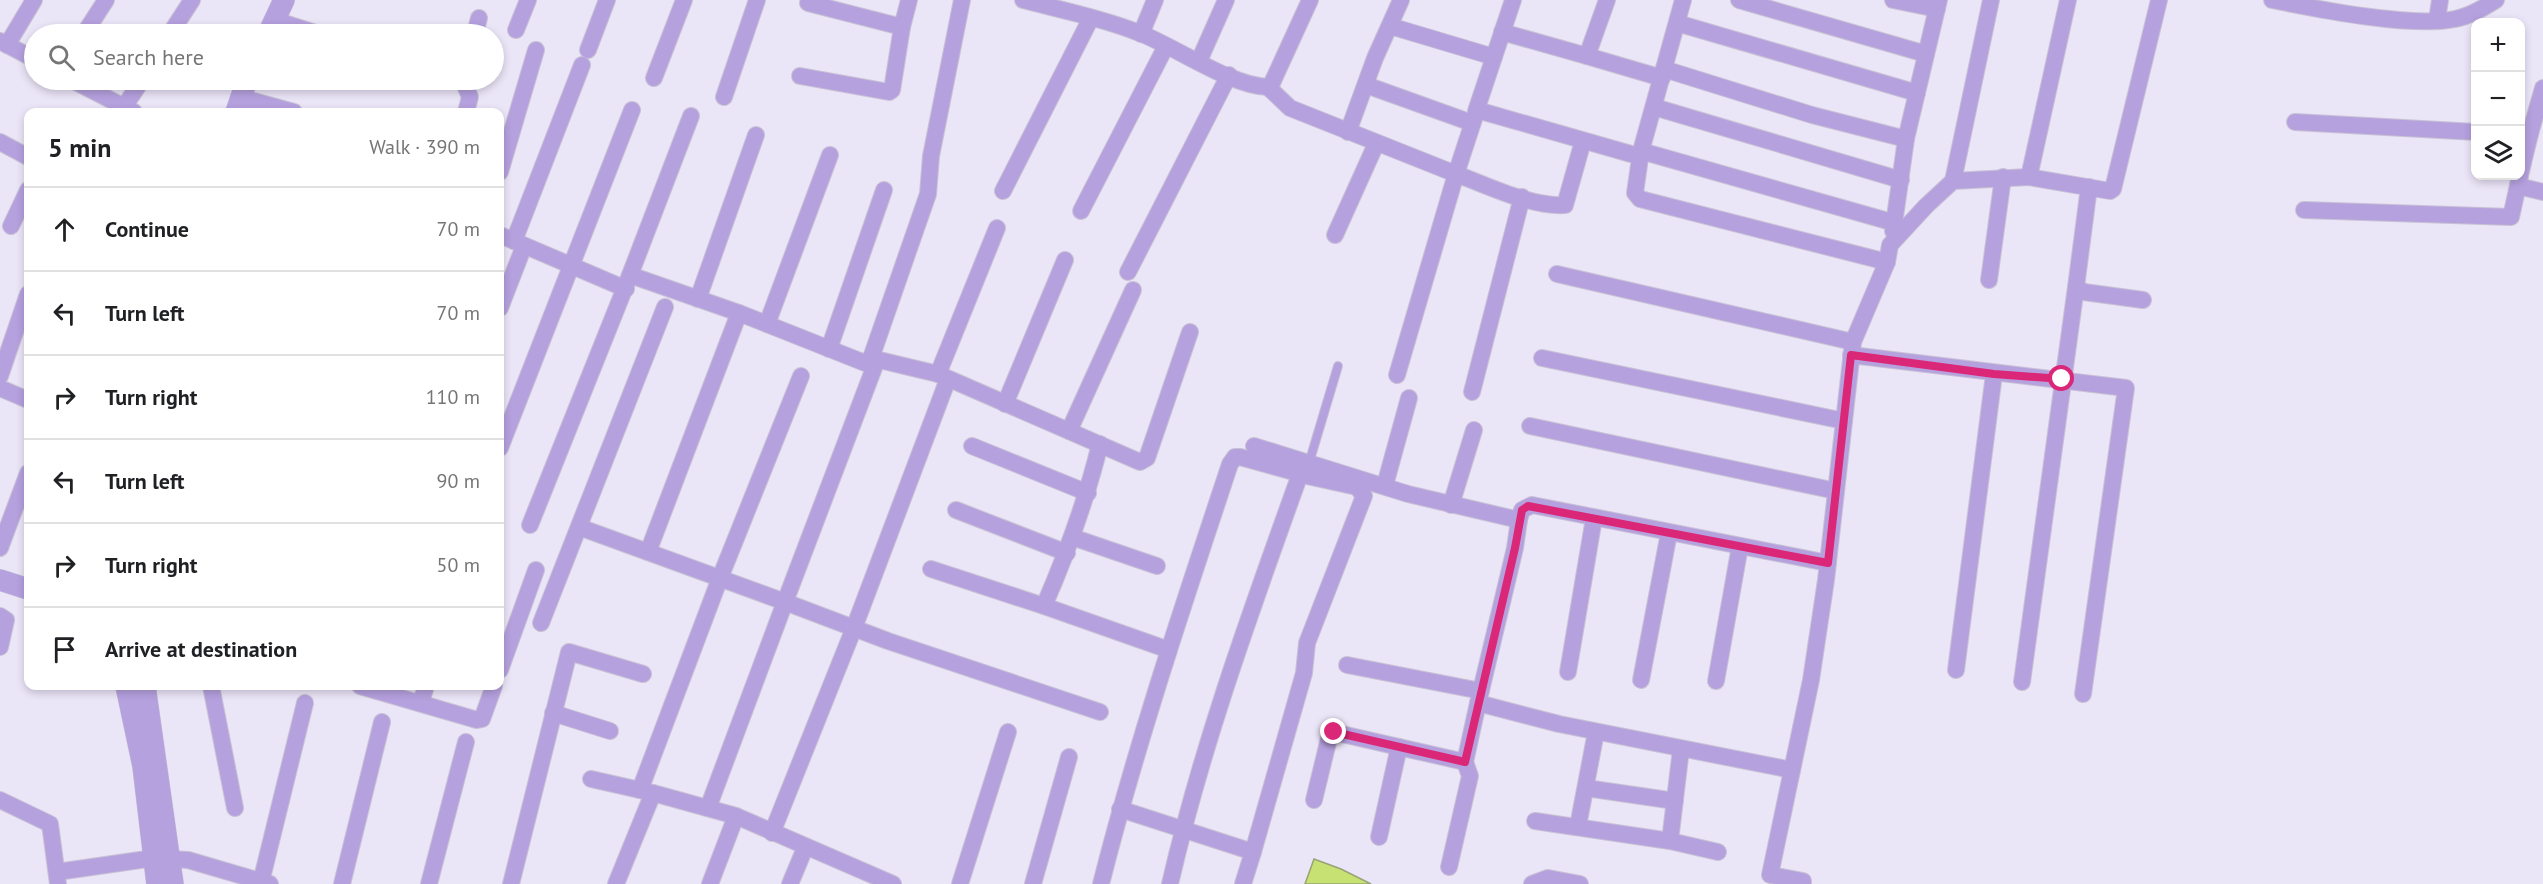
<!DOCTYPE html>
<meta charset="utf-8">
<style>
body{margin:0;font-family:"PT Sans",sans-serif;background:#f6f6f6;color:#202124}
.controls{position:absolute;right:18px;top:18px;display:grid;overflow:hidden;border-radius:12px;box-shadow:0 3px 9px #0003}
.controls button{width:54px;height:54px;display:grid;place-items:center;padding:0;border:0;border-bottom:2px solid #e0e0e0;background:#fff;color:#202124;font:30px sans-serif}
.stop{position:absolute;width:18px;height:18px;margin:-14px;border:4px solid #db2777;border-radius:50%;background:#fff}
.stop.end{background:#db2777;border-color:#fff;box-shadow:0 2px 6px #0008}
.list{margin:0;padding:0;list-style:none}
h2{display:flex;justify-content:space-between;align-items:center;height:78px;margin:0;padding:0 24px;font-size:26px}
h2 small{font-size:20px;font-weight:400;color:#757577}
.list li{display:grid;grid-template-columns:39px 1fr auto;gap:18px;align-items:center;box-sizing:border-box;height:84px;padding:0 24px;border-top:2px solid #e0e0e0}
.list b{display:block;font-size:22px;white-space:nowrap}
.list em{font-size:20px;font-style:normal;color:#757577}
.icon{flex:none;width:33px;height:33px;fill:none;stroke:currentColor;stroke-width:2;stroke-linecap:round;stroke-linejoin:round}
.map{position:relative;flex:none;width:2543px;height:884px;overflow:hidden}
.search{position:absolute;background:#fff;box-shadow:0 3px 9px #0003;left:24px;top:24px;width:480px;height:66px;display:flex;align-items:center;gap:15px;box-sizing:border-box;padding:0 21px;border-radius:33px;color:#757577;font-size:22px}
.panel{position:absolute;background:#fff;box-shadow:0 3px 9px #0003;left:24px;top:108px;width:480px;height:582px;border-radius:12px}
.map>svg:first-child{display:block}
.building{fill:#c7e172;stroke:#98a475;stroke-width:1.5}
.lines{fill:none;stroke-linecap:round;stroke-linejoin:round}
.service-casing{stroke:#c8c2d4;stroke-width:10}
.minor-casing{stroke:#c8c2d4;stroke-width:18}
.tertiary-casing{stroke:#c8c2d4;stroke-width:22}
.service{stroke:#b6a1df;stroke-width:8}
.minor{stroke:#b6a1df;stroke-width:16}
.tertiary{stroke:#b6a1df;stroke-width:21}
.route{stroke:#db2777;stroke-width:8}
</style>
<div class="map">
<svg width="2543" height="884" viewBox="0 0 2543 884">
<rect width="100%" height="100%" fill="#ebe5f8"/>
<path class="building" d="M1314 859 1341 869 1371 884H1305Z"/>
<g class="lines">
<g class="service-casing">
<path id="service" d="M1309 463 1338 366"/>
</g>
<g class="minor-casing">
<g id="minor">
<path d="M962 0 931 156 928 194 871 358 938 374 1140 462 1147 458 1190 332"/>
<path d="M1023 0C1062 10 1104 19 1142 34 1177 48 1231 86 1268 87L1272 83 1310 0"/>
<path d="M1607 0 1587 56 1662 78"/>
<path d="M1683 0 1641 151 1635 193 1640 199 1887 262"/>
<path d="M1739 0 1926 54"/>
<path d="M1893 0 1937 9"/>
<path d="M2272 0C2317 9 2412 28 2455 19 2470 16 2483 8 2496 0"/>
<path d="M808 3 902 27 909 0"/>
<path d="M275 20 319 34"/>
<path d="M2437 20 2440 0"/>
<path d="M1677 23 1917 93"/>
<path d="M1390 26 1494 57"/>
<path d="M516 30 528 0"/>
<path d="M1502 32 1587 56"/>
<path d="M84 34 106 0"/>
<path d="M170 34 192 0"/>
<path d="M475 34 479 18"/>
<path d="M1141 34 1155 0"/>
<path d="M0 41 34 59"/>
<path d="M7 45 34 0"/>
<path d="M588 50 607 0"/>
<path d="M1199 61 1226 0"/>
<path d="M1664 69 1812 115 1906 139"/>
<path d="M800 76 889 92 892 90 902 27"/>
<path d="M654 78 684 0"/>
<path d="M72 80 134 112"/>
<path d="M464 83 470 97 466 112"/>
<path d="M1366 85 1472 123"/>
<path d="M1268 87 1290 108 1456 174 1477 110 1631 154"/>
<path d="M239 97 294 112"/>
<path d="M724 97 757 0"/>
<path d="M124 107 142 80"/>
<path d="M1654 107 1901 180"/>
<path d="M1476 111 1513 0"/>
<path d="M2295 122 2476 132"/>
<path d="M1348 132 1375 58 1401 0"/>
<path d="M2520 134H2530L2543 88"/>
<path d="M0 142 28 157"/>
<path d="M1641 151 1895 223"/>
<path d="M500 172 536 50"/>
<path d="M2520 175 2530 134"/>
<path d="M2029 177 2068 0"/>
<path d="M1953 181 1991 0"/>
<path d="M2518 186 2543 192"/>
<path d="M2089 187 2076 287 2084 292 2143 300"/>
<path d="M1003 191 1091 18"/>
<path d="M2304 210 2511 217 2520 176"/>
<path d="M1081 211 1166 46"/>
<path d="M11 226 28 190"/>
<path d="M1893 231 1906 139 1939 0"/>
<path d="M500 235 626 289"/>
<path d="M1335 235 1376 144"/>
<path d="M514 241 582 65"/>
<path d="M1128 272 1229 75"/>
<path d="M1557 274 1853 342"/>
<path d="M630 275 691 116"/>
<path d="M1989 280 2003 177"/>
<path d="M698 299 756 135"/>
<path d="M500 308 524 246"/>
<path d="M767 324 830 155"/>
<path d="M829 349 884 190"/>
<path d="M1851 355 2126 388 2083 694"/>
<path d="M1542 358 1844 421"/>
<path d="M877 360 785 602 888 641 1100 712"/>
<path d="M938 374 997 228"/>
<path d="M1397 375 1456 174C1489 186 1530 207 1565 205L1583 141"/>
<path d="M0 376 28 294"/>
<path d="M0 388 28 400"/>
<path d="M1472 392 1522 197"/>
<path d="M1005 404 1065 260"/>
<path d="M1530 426 1836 491"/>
<path d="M1069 431 1133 290"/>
<path d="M972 446 1088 493"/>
<path d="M1254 446 1408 494 1519 520 1522 510 1532 505 1828 563"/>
<path d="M500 448 632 110"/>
<path d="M1385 485 1409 398"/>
<path d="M1451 505 1474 430"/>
<path d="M956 510 1067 553"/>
<path d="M1519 520 1515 548 1478 703 1559 724 1792 770"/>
<path d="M530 525 630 275 739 313"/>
<path d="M579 527 785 602 708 808"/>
<path d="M1072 537 1157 566"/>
<path d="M0 548 28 473"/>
<path d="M648 552 739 313 865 363 871 358"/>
<path d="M931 569 1044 606C1067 553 1086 501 1100 444"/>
<path d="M1044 606 1169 650"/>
<path d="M0 616 6 620 0 647"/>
<path d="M541 623 665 307"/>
<path d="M1347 665 1481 691"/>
<path d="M500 670 536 570"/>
<path d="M1956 670 1994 374"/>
<path d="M1568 672 1594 518"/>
<path d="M1641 680 1669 533"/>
<path d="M1716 681 1740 546"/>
<path d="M2022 682 2076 287"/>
<path d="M211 686 235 808"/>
<path d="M360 686 477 720 482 719 494 686"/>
<path d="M421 702 426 686"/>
<path d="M553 713 610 731"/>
<path d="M591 779 653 793 616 884"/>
<path d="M1586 788 1675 801"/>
<path d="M640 790 720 578 801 376"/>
<path d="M653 793 736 816 893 884"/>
<path d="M0 800 50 824 58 884"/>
<path d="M1314 800 1330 734 1333 732 1465 762 1478 703"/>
<path d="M1120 809 1253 852 1243 884"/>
<path d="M1535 821 1670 841 1718 852"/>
<path d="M1578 826 1596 732"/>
<path d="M772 833 854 628 948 379"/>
<path d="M1379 837 1399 747"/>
<path d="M1670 841 1681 749"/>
<path d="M1253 852 1304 673 1307 643 1364 496 1357 487 1298 474"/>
<path d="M170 859 188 860 270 884"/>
<path d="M1449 867 1470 776 1465 762"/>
<path d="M57 872 154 858"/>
<path d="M261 882 305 703"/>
<path d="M342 884 382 722"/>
<path d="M429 884 466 742"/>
<path d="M511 884 569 652 643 674"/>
<path d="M710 884 736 816"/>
<path d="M790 884 805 848"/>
<path d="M960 884 1008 732"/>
<path d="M1033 884 1069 757"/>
<path d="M1101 884C1137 742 1184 603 1230 464L1235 457H1240L1294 472 1299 477C1251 611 1202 745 1170 884"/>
<path d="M1532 884 1548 878 1580 884"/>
<path d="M1803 884V881L1770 875 1811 680 1826 580 1853 342 1887 262 1890 245 1926 206 1953 181 2029 177 2110 191 2113 189 2159 0"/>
</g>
</g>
<g class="tertiary-casing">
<g id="tertiary">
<path d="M268 34 284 0"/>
<path d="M236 112 247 80"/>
<path d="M0 580 28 589"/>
<path d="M126 686 143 766 157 884"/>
<path d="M145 686 173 884"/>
</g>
</g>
<use href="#service" class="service"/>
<use href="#minor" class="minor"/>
<use href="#tertiary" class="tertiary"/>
</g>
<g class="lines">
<path class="route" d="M1334 732 1465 762 1515 548 1522 510 1528 506 1828 563 1851 355 1994 374 2062 379"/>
</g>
</svg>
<div class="controls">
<button>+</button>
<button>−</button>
<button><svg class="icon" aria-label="layers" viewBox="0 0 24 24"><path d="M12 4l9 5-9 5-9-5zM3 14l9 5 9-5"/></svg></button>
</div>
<div class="stop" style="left:2062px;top:379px"></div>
<div class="stop end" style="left:1334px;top:732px"></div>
<div class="search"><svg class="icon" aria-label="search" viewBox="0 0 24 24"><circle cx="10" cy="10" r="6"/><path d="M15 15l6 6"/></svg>Search here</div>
<section class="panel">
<h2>5 min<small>Walk · 390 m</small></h2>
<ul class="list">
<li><svg class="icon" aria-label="ahead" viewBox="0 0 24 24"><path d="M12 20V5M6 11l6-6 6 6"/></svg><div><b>Continue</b></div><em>70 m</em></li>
<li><svg class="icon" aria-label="left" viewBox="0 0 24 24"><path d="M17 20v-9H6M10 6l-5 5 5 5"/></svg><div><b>Turn left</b></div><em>70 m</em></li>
<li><svg class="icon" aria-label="right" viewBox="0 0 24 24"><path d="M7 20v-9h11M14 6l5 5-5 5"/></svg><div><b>Turn right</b></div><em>110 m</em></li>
<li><svg class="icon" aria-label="left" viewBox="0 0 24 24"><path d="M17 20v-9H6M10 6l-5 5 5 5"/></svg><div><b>Turn left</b></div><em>90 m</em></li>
<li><svg class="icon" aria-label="right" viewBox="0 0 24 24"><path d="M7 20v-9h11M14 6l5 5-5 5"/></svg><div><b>Turn right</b></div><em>50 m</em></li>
<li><svg class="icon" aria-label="arrive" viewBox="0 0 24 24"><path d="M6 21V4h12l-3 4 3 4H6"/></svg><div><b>Arrive at destination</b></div></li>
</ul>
</section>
</div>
